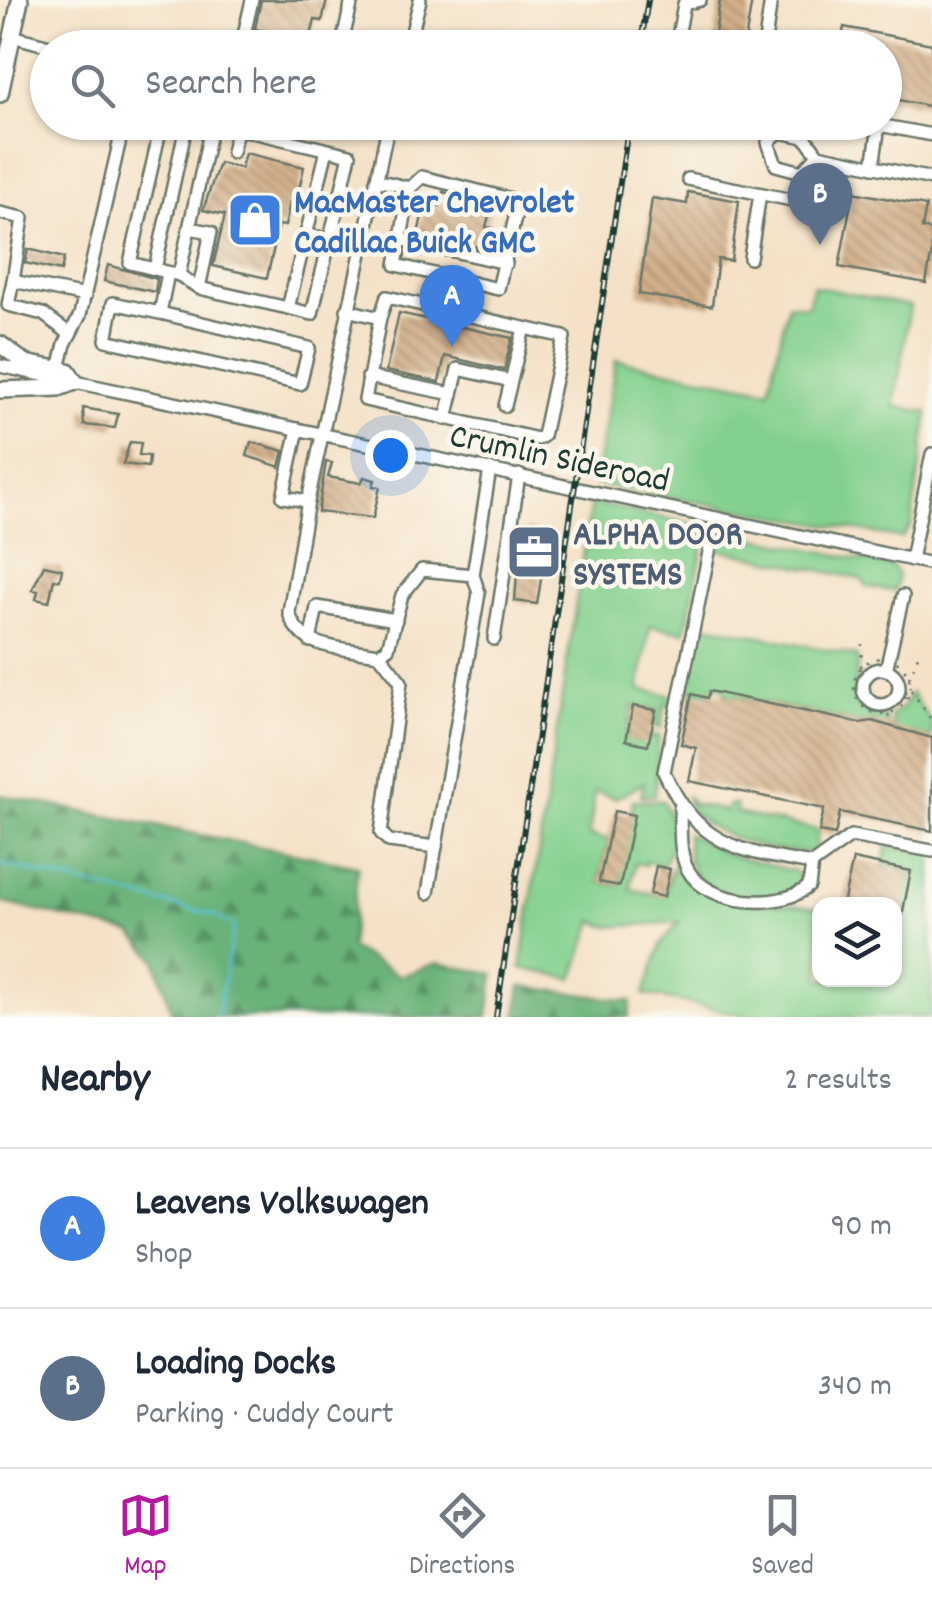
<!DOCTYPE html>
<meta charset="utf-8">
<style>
body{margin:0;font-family:Dekko,sans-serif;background:#f6f6f7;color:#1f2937}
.controls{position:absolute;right:30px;bottom:30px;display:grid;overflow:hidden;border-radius:20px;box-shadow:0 2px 8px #0004}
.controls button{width:90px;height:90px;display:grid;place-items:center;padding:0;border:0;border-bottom:2px solid #e0e1e3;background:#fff;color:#1f2937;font:50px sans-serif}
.you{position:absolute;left:390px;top:455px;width:35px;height:35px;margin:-25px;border:8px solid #fff;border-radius:50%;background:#1a73e8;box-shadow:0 0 0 15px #1a73e833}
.badge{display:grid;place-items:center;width:65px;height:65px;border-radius:50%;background:#b5179e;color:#fff;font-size:32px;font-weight:700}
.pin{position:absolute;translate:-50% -82px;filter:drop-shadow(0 2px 5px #0008)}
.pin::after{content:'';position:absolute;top:52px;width:35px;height:30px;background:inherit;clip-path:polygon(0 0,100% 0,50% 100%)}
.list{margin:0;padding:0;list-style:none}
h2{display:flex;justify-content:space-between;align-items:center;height:130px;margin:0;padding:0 40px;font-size:42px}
h2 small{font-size:32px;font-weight:400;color:#747a83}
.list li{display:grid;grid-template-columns:65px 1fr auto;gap:30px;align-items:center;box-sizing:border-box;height:160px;padding:0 40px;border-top:2px solid #e0e1e3}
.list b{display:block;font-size:38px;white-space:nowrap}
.list p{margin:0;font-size:32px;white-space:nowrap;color:#747a83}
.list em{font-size:32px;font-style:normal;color:#747a83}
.icon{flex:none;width:55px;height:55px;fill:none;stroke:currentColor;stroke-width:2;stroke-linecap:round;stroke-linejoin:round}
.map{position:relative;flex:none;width:932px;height:1017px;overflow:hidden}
.search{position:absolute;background:#fff;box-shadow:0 2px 8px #0004;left:30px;right:30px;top:30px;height:110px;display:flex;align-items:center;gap:25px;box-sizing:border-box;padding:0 35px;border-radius:55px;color:#747a83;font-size:38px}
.sheet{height:450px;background:#fff}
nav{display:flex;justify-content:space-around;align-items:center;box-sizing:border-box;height:140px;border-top:2px solid #e0e1e3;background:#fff;font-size:28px;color:#747a83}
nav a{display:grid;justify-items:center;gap:5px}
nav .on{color:#b5179e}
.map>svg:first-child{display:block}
.green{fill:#83d08e;stroke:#518661;stroke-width:2.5}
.forest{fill:url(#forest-firs);stroke:#447856;stroke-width:2.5}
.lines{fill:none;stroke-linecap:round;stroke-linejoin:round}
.stream{stroke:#5cc4d8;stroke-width:2.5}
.building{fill:url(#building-back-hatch)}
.minor-casing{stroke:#6a7667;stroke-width:16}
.major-casing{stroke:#6a7667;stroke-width:20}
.path{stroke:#6a7667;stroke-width:2.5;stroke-dasharray:2.5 8;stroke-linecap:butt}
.minor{stroke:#fff;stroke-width:11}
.major{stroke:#fff;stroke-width:15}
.rail-casing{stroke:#1f3d34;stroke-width:6}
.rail{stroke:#fbf7ec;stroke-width:2.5;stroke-dasharray:8;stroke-linecap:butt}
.labels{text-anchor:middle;stroke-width:9;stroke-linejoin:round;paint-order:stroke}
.shop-label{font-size:35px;font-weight:bold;fill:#366cbe;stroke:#fbf7ec;text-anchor:start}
.street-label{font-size:35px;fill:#1f3d34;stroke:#fbf7ec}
.service-label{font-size:35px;font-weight:bold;fill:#4e5e75;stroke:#fbf7ec;text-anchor:start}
</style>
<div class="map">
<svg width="932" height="1017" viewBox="0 0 932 1017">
<defs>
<pattern id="forest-firs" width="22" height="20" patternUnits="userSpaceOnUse" patternTransform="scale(2.5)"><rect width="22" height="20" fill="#6ab279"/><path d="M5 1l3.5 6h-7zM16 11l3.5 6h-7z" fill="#579264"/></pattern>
<pattern id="building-back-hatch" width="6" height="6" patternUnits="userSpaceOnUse" patternTransform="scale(2.5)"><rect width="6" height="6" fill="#d3b08b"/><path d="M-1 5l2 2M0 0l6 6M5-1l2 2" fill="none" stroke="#ab9072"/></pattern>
</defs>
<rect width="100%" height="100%" fill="#fbf7ec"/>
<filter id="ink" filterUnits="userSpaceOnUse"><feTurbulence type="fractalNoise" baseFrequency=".01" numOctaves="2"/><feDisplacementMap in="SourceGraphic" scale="20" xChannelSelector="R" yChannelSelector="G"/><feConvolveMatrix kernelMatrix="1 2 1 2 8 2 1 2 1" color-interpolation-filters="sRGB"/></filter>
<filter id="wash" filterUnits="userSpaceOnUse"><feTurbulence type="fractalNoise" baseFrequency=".0048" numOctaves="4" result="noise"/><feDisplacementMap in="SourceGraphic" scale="40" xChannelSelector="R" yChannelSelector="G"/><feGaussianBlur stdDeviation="2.25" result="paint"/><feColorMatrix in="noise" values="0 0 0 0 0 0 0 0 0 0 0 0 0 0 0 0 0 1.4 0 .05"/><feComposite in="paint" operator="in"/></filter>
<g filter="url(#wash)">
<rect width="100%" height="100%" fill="#f4e1c7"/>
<g class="green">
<path d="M813 286 910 306 894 406 928 412 911 526 902 538 594 484 616 360 769 390 788 304 808 306Z"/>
<path d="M591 503 694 524 705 538 685 632 650 626 639 689 673 696 670 705 665 704 661 728 653 726 656 710 633 706 626 739 659 736 655 795 641 796 644 783 616 798 595 791 589 835 608 840 599 882 620 886 633 800 663 801C677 828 676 841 662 867L646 861 645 865 635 863 630 889 664 896 678 852C687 916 774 898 819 909L820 979H894L895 937 911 871 884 865 887 846 932 855V1017H753L644 994 661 944 679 922 608 927 594 921 573 979 521 968Z"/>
<path d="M727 532 892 566 898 575 895 591 867 587 861 579 717 549 719 537Z"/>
<path d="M702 624 857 656C861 681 837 713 885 716L889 729 872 721 860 723 725 694V688L713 685 708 694 686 689Z"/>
<path d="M911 693 932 723V738L894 730 891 715 903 707Z"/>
<path d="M687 797 694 804 726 811 729 804 736 805V813L818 830 816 850C786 860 688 832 687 797Z"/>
<path d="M687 834 731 856 795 871 801 883C779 906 713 900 695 874 687 862 687 848 687 834Z"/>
</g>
<g class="forest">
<path d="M0 795 358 866 350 948 401 976 437 963 494 974 488 1017H173L155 958 131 933 0 902Z"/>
<path d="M521 986 631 1001 629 1017H517Z"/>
</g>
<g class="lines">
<path class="stream" d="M0 864 213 915 234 926 217 1017"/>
</g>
<g id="blocks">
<g class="building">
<path d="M261 0H327L322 21 315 20 308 48H262L266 31 255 29Z"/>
<path d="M720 0H752L744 48H713Z"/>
<path d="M844 27 932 44V107L884 97V48H840Z"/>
<path d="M245 153 304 167 296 203 290 202 285 226 279 225 267 278 213 266 225 215 203 210 219 163 241 168Z"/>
<path d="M443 192 492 204 486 227 493 228 488 249 418 234 425 203 440 206Z"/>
<path d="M688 192 739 201 731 261 718 259 712 306 639 294 652 198 687 204Z"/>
<path d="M853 192 926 206 922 228 931 230 932 251 926 283 839 267Z"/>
<path d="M28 249 64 258 61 271 25 263Z"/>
<path d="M108 265 157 279 155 292 104 281Z"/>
<path d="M399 313 512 338 504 370 445 356 439 382 386 371Z"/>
<path d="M83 408 118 414 115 428 84 425Z"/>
<path d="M130 442 141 443 139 455 149 456 148 467 123 464Z"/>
<path d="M251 442 284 451 280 467 247 456Z"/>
<path d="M326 462 332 463 328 477 361 483 364 477 375 480 373 486 380 487 373 518 318 512Z"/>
<path d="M529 529 548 536 537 604 515 601 520 532Z"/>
<path d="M44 565 62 569 60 580 54 579 49 602 36 599 38 591 32 590Z"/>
<path d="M709 691 860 723 872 721 932 738V831L840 812 835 835 819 832 824 809 689 781 696 748 681 744 692 694 707 698Z"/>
<path d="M633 706 656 710 648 745 626 740Z"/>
<path d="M614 811 634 815 620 886 599 882Z"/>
<path d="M853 859 911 871 898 936 894 904H843Z"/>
<path d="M656 866 670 869 664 897 650 894Z"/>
</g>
</g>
</g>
<g filter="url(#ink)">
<use href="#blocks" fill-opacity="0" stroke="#6a7667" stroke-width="2.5"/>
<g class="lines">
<g class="minor-casing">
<g id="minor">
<path d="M12 36 57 48"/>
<path d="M241 48 252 0"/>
<path d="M341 48 352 0"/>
<path d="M408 48 420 0"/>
<path d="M676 48 684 4 700 0"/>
<path d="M764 48 771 0"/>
<path d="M162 122 130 263 179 275 199 288 288 308 327 150"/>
<path d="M210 122 350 155 312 314 288 308"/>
<path d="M356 122 387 130"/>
<path d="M232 152 239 122"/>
<path d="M818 155 802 172 776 165 768 142 779 132 805 137 818 155 932 179"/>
<path d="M873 167 879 125 932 135"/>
<path d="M688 179 797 201"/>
<path d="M376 180 410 188 422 177 519 201 498 289 396 265 410 188"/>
<path d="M0 213 23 218 13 281"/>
<path d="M189 228 211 232 199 288"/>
<path d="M307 235 360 245"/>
<path d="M399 239 506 263"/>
<path d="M750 258 760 194"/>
<path d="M155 269 187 122"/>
<path d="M179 275 212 123"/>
<path d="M347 310 380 318 387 297 564 337 543 436 538 439 365 400 380 318"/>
<path d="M160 313 309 348 300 384 106 340 113 303 160 313 168 273"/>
<path d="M70 334 43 314 8 305 13 281 85 296"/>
<path d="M0 366 932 564"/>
<path d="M59 369 65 344 80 315 124 122"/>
<path d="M368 377 452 394"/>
<path d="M505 406 511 381"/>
<path d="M446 419 458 369 511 381 524 328"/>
<path d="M298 429 283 497 308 501 389 122"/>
<path d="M308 501 289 612C298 651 346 648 379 654L388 648 402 595 422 570 473 575 490 469"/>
<path d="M716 518 664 772C698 846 737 851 812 864L851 836 932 851"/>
<path d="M911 560 932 454"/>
<path d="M494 639 519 475"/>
<path d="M310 641 317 607 396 620"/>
<path d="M379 654 401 682 381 833 389 841 436 847"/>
<circle cx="881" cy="687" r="18"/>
<path d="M886 670 903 596"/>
<path d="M680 808C681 828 678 852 688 870 707 905 781 911 809 886L812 864"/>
<path d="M428 893 479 593 473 575"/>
</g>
</g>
<g class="major-casing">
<g id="major">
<path d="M0 94 20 0"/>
<path d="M0 344 25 363 68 371 75 382 59 388 0 390"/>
</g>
</g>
<g class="path">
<circle cx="882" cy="686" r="28"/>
<path d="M861 667 862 644"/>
<path d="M909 678 918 656"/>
<path d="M911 690 932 721"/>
<path d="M888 715 892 730"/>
</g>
<use href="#minor" class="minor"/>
<use href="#major" class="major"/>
<g class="rail-casing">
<g id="rail">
<path d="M640 48 648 0"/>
<path d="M496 1017 629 122"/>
</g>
</g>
<use href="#rail" class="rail"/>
</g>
</g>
<defs>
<g id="shop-square" transform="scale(2.875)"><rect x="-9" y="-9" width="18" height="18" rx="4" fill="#3f7fe0" stroke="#fbf7ec"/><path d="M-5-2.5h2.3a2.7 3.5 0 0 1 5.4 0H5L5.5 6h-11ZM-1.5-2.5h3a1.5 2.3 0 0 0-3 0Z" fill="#fff"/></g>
<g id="office-square" transform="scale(2.875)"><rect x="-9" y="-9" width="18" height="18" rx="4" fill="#5c6f8a" stroke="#fbf7ec"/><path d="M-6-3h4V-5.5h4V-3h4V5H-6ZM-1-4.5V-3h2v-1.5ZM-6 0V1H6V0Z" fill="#fff"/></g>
</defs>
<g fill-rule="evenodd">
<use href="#shop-square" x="255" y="220"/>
<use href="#office-square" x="534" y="552"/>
</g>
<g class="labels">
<g class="shop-label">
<text x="294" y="212">MacMaster Chevrolet<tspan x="294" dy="40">Cadillac Buick GMC</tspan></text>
</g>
<g class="street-label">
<text transform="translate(560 456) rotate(12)" y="12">Crumlin Sideroad</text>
</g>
<g class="service-label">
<text x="573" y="544">ALPHA DOOR<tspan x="573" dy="40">SYSTEMS</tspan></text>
</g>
</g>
</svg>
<div class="controls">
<button><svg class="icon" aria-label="layers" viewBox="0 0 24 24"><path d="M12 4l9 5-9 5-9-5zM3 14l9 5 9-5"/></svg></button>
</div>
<div class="you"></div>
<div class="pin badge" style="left:452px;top:347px;background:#3f7fe0">A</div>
<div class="pin badge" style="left:820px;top:245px;background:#5c6f8a">B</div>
<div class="search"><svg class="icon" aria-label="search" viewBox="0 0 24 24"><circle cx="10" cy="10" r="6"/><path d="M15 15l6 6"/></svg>Search here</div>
</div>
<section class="sheet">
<h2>Nearby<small>2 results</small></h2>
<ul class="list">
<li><span class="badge" style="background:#3f7fe0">A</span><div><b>Leavens Volkswagen</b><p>Shop</p></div><em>90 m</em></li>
<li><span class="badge" style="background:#5c6f8a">B</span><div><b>Loading Docks</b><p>Parking · Cuddy Court</p></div><em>340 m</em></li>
</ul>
</section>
<nav>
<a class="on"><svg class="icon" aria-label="map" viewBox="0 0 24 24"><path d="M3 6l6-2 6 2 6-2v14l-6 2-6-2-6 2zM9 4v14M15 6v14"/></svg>Map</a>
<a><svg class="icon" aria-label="directions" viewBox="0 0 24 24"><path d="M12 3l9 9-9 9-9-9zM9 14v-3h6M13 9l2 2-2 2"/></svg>Directions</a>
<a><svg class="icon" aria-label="saved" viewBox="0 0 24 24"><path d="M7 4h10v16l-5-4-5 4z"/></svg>Saved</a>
</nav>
